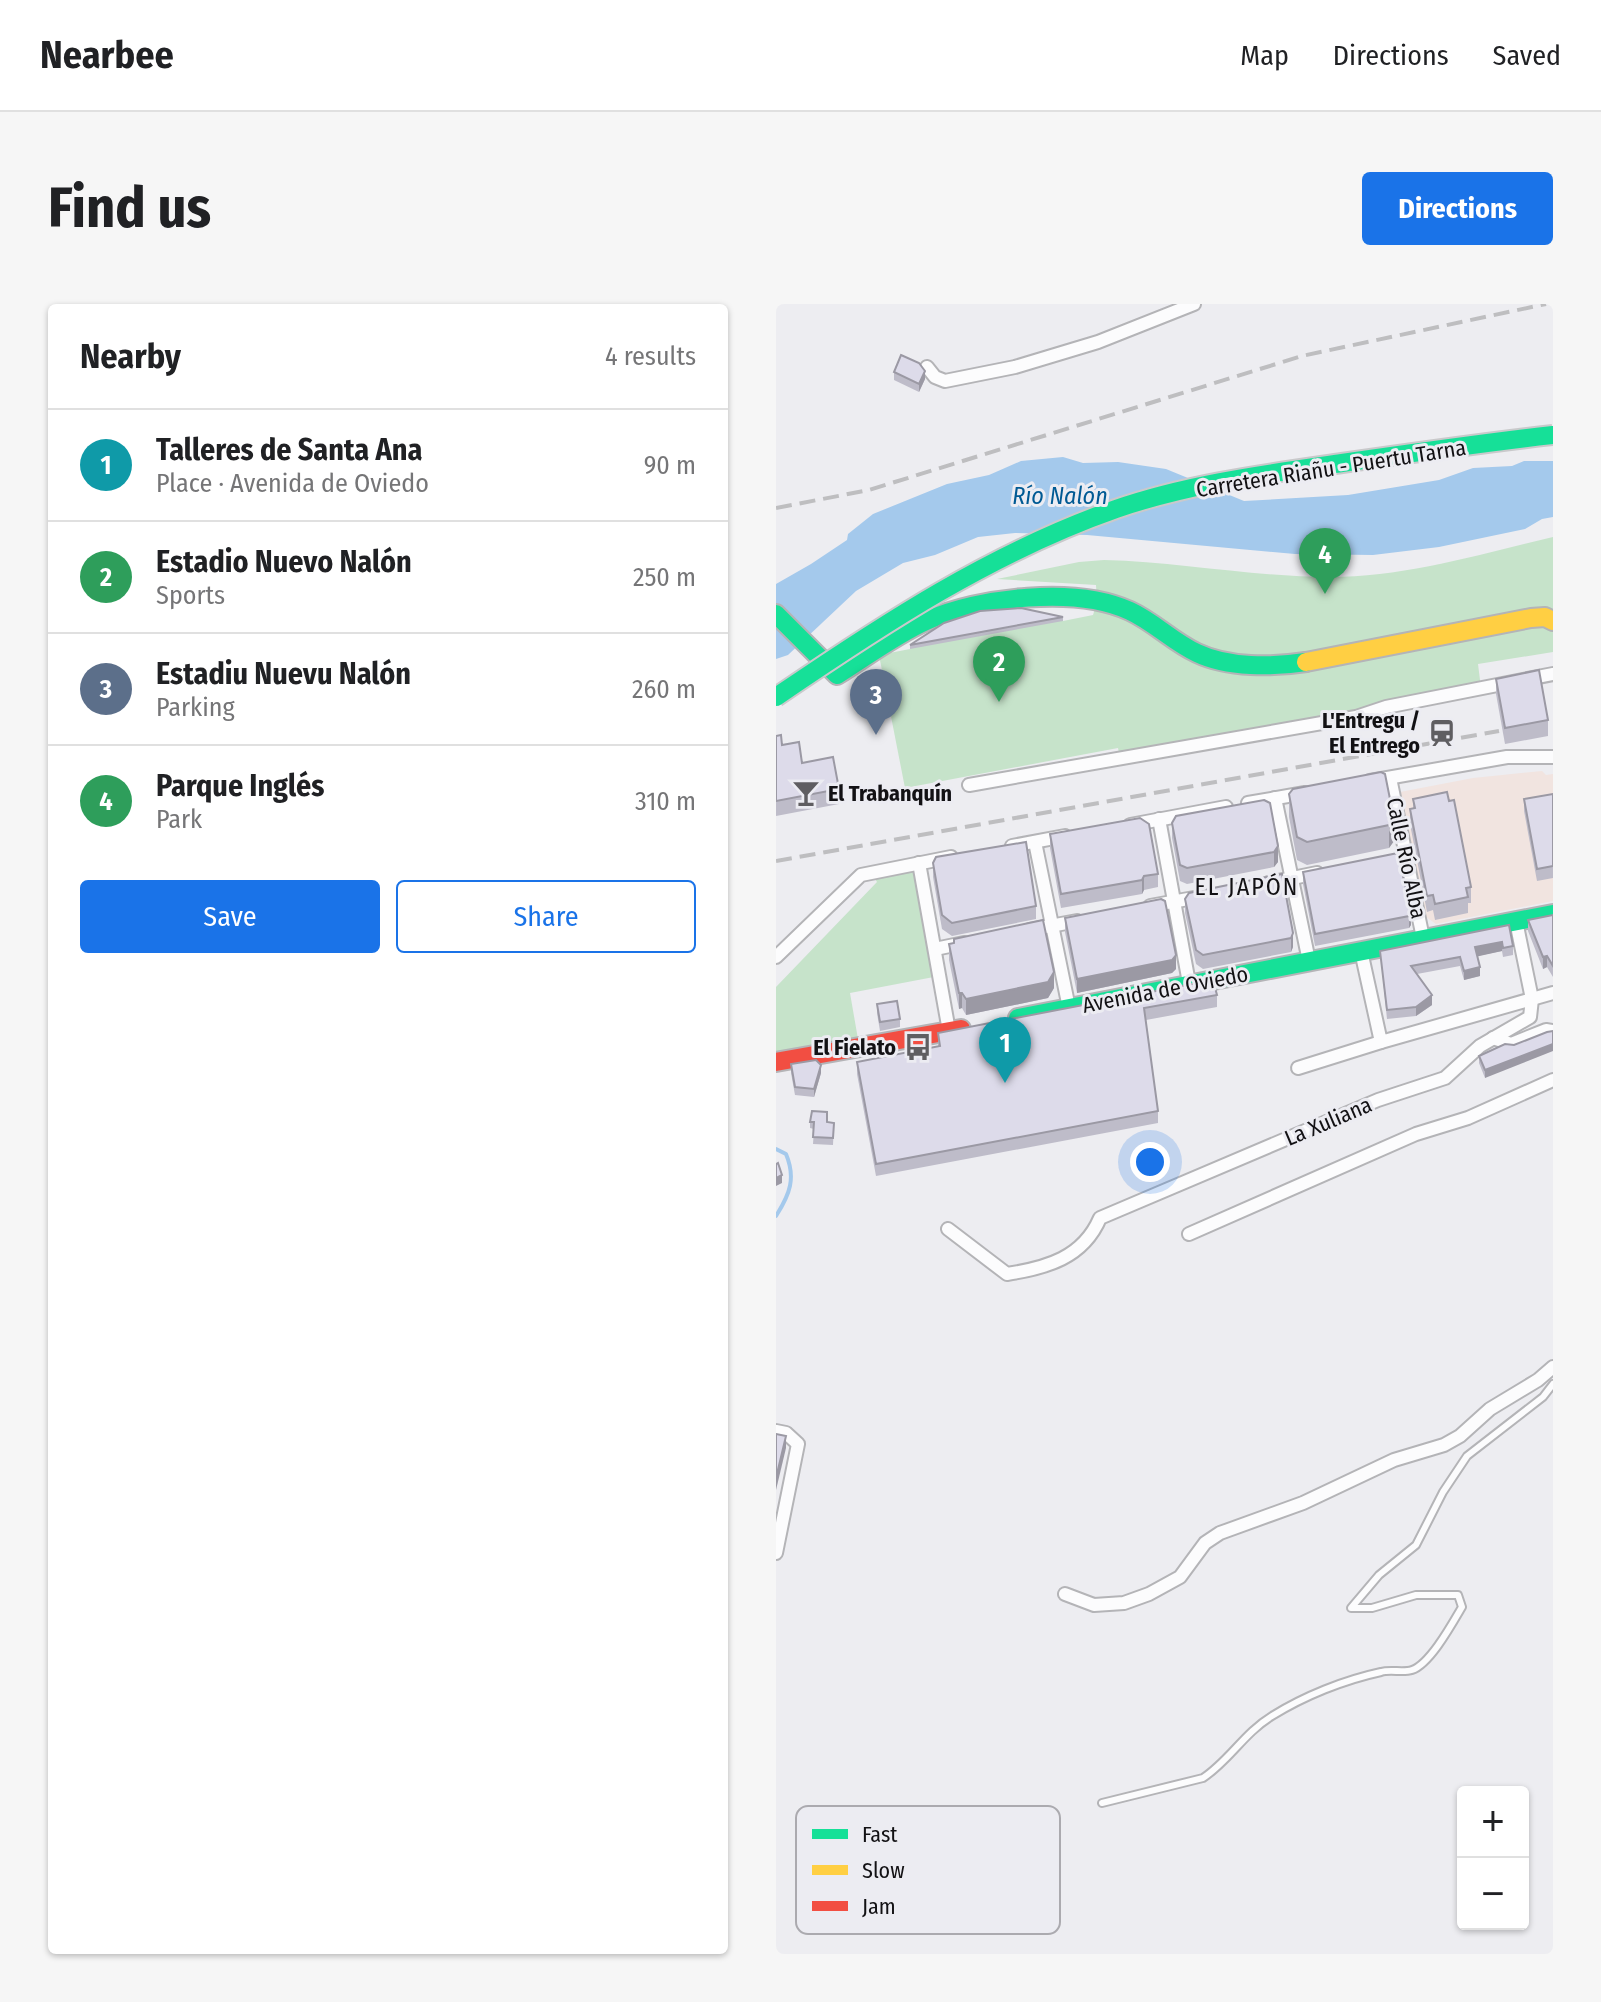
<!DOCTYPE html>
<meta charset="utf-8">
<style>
body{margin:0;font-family:"Fira Sans Condensed",sans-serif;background:#f6f6f6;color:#202124}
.controls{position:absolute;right:24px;bottom:24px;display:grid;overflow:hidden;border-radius:8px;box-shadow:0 2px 6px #0004}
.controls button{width:72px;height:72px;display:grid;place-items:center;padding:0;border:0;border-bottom:2px solid #e0e0e0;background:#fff;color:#202124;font:40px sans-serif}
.you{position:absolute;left:374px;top:858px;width:28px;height:28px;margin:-20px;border:6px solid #fff;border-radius:50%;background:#1a73e8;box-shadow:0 0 0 12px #1a73e833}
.badge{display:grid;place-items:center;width:52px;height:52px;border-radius:50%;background:#1a73e8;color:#fff;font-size:26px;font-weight:700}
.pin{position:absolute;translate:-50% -66px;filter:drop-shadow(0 2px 4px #0008)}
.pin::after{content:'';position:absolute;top:42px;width:28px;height:24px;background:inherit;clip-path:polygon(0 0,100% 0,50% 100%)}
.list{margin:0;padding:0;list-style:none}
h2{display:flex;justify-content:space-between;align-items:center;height:104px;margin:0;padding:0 32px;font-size:34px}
h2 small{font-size:26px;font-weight:400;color:#757577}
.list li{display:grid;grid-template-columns:52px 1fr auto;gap:24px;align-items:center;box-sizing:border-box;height:112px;padding:0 32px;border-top:2px solid #e0e0e0}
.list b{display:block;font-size:30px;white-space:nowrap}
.list p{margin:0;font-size:26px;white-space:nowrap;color:#757577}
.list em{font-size:26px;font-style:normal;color:#757577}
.actions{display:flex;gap:16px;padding:24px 32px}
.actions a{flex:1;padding:18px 0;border:2px solid #1a73e8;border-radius:8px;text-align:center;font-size:28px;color:#1a73e8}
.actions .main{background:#1a73e8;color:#fff}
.map{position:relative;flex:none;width:777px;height:1650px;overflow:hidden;border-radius:8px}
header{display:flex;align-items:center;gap:48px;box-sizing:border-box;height:112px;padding:0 40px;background:#fff;border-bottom:2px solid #e0e0e0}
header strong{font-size:38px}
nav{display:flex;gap:44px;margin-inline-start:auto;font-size:28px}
.intro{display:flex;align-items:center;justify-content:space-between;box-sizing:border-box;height:192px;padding:0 48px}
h1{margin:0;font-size:56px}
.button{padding:20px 36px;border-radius:8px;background:#1a73e8;color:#fff;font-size:28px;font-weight:700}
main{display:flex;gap:48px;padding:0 48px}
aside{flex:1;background:#fff;border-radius:8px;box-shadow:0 2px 6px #0004}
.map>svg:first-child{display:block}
.education{fill:#f1e4e0}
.green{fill:#c6e3ca}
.water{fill:#a4c9ec}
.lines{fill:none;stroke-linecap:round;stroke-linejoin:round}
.stream{stroke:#a4c9ec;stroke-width:4}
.lane-casing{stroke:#b4b4b7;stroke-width:10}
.street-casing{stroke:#b4b4b7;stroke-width:16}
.fast-casing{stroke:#b4b4b7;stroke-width:22}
.slow-casing{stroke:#b4b4b7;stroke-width:22}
.jam-casing{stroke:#b4b4b7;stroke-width:22}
.lane{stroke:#fcfcfd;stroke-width:6}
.street{stroke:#fcfcfd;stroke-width:12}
.fast{stroke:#16e098;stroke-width:18}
.slow{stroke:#ffcf43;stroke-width:18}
.jam{stroke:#f24e42;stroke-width:18}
.rail{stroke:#bebec0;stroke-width:4;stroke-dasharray:16 8;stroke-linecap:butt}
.fast-bridge-casing{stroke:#c9c9cb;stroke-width:22;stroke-linecap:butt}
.fast-bridge{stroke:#16e098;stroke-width:18}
.wall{fill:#bebcc9}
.shaded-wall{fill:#9b99a4}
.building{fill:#dddbea;stroke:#9b99a4;stroke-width:2}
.labels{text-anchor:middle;stroke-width:6;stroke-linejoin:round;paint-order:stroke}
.street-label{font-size:22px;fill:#121114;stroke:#ececf2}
.poi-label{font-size:22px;font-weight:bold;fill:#121114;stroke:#ececf2;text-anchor:end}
.water-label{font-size:24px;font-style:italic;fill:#015a94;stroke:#ececf2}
.neighbourhood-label{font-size:24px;letter-spacing:2px;fill:#121114;stroke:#ececf2}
.key{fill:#ececf2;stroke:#abaaaf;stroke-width:2}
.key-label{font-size:22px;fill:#121114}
</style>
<header>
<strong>Nearbee</strong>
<nav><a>Map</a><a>Directions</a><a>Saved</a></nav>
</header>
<div class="intro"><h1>Find us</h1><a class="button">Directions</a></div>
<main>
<aside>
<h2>Nearby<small>4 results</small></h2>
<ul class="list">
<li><span class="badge" style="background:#0f9aa8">1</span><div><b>Talleres de Santa Ana</b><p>Place · Avenida de Oviedo</p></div><em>90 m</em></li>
<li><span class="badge" style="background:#2e9e5b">2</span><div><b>Estadio Nuevo Nalón</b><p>Sports</p></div><em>250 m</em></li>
<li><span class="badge" style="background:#5c6f8a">3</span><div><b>Estadiu Nuevu Nalón</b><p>Parking</p></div><em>260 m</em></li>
<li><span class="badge" style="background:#2e9e5b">4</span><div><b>Parque Inglés</b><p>Park</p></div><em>310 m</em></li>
</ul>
<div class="actions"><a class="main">Save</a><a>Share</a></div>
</aside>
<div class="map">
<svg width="777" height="1650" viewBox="0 0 777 1650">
<rect width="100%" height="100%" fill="#ededf1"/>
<path class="education" d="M766 467 770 471 777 470V597L660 620 650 613 624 488 697 474Z"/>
<g class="green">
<path d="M777 233V348L702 360 705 384 344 454 342 444 129 484 103 351 134 345 151 332 265 311 287 317 317 311 321 298 320 281 221 275 303 258 328 256C404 258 479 273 554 273 630 273 704 250 777 233Z"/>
<path d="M143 559 163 672 74 689 83 741 0 758V683L101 578 94 567Z"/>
</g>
<path class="water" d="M287 153 307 159 342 158 390 165 468 197 572 191 663 176 697 164 736 162 748 157H777V213L766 215 749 225 663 243 597 251 519 250 311 231 239 229 202 233 159 251 127 259 80 287 12 351 0 355V280L35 260 71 236 72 230 97 210 171 180 213 171 245 157Z"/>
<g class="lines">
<path class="stream" d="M0 845 10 850C20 874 14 890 0 912"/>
<g class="lane-casing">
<path id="lane" d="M326 1499 427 1474C453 1457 468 1429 496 1412 528 1392 568 1376 605 1368 614 1365 627 1369 636 1366 654 1360 676 1320 686 1303L682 1291H640L596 1304H575L603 1271 640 1241 667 1188 691 1152 767 1093 777 1080"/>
</g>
<g class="street-casing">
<g id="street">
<path d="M151 63 159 73 169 77 239 63 322 38 418 0"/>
<path d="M614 474 647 634"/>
<path d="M594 477 731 453H777"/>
<path d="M193 481 580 413 610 403 777 370"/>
<path d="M499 494 533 657"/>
<path d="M472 499 529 489"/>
<path d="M383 515 413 679"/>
<path d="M354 521 450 503"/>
<path d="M259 538 293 704"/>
<path d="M236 542 289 532"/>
<path d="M143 559 173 727"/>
<path d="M492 579 541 569"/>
<path d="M374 602 423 593"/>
<path d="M253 626 301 617"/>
<path d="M159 645 188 639"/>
<path d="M585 647 605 738 777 689"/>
<path d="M0 653 85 571 175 553"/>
<path d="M717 734 735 740 770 726 777 727"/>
<path d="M522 764 605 738"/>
<path d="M172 925 231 970C270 964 307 954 324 914L602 796 669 774 704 742 754 713 756 695 740 617"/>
<path d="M413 930 640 830 692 814 777 776"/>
<path d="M0 1127 10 1129 22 1140 0 1249"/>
<path d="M289 1290 318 1301 348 1299 373 1290 404 1273 429 1239 444 1229 527 1199 618 1156 668 1141 684 1132 714 1105 762 1076 777 1063"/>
</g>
</g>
<g class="fast-casing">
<g id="fast">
<path d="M0 310 61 371C90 353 119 331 150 317 203 293 300 282 354 307 378 318 397 338 421 349 452 364 497 363 530 358"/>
<path d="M242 714 777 610"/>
</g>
</g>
<g class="slow-casing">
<path id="slow" d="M530 358 755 314 769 313 777 317"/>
</g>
<g class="jam-casing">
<path id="jam" d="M0 758 185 725"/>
</g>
<use href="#lane" class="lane"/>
<use href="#street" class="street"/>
<use href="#fast" class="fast"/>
<use href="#slow" class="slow"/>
<use href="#jam" class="jam"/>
<g class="rail">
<path d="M0 204 93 186 526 52 770 0"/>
<path d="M0 557 723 427"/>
</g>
<g class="fast-bridge-casing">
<path id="fast-bridge" d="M0 393C107 320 217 248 340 205 412 180 490 170 566 159 636 149 706 139 777 131"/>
</g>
<use href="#fast-bridge" class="fast-bridge"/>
</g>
<g class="wall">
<path d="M118 68 149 75 143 88 118 76Z"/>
<path d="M287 313V317L134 345V341Z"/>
<path d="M720 375 772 416V432L729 440 720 390Z"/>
<path d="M0 432 6 441 26 459 63 485V500L0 512Z"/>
<path d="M605 468 618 537 613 544 531 561 521 556 513 513V490Z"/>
<path d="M777 490V574L761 577 748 507V495Z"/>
<path d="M637 495 695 583V599H692V609L659 616 657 606 651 608 634 520V505L637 504Z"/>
<path d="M488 496 502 558 498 563 411 580 404 577 396 534V519Z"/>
<path d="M274 530 382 570V583L368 586 366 590 285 604 274 544Z"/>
<path d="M622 549 635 621 633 624 539 642 527 580V568Z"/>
<path d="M157 559 260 602V615L176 632 166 625 157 573Z"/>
<path d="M506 570 517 643 515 648 427 665 420 660 409 609V595Z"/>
<path d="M777 611V673L771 663 767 665 752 627V616Z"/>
<path d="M289 614 400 665 396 669 301 689 289 628Z"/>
<path d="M733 621 737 642V651L727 653 726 647 701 652 704 672 688 676 684 662 641 670 656 701 640 712 611 715 604 647Z"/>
<path d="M173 640 278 684 272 694 190 711 186 704 183 705 173 656Z"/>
<path d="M441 691V703L370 716 382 807V819L100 872 81 770V758L162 743V729Z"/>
<path d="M101 700 124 715V723L104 727 101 709Z"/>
<path d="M729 740 709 774 703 759V752Z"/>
<path d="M15 760 45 769 38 793 19 791 15 769Z"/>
<path d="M34 818 58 819 57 841 37 840 38 825 34 824Z"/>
</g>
<g class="shaded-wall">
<path d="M149 67V75L143 88V80Z"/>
<path d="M618 515V537L613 544V521Z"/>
<path d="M502 542V558L498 563V548Z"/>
<path d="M368 572V586L366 590V576Z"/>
<path d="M635 609V621L633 624V612Z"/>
<path d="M517 629V643L515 648V634Z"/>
<path d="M726 638V647L699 653V643Z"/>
<path d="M400 651V665L396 669 301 689V675Z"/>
<path d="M771 652V663L767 665V653Z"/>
<path d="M704 663V672L688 676V667Z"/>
<path d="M278 668V684L272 694 190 711V695Z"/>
<path d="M183 689H186V704L183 705Z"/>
<path d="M656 691V701L640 712V703Z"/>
<path d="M777 740V747L709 774V766Z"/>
<path d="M45 761V769L38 793V785Z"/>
<path d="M6 871V879L0 882V874Z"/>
<path d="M10 1132V1144L0 1186V1174Z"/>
</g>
<g class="building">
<path d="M125 51 143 59 149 67 143 80 118 68Z"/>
<path d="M245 304 287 313 134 341 168 319 204 307Z"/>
<path d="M763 366 772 416 729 424 720 375Z"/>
<path d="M5 431 6 441 23 438 26 459 57 453 63 485 0 497V432Z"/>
<path d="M605 468 609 470 618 515 613 521 531 538 521 533 513 490 517 485Z"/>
<path d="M671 488 673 497 678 496 695 583 690 584 692 593 659 600 657 591 651 592 634 505 639 504 637 495Z"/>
<path d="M777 490V562L761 565 748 495Z"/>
<path d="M488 496 494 499 502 542 498 548 411 564 404 561 396 519 400 512Z"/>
<path d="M364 514 373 520 382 570 368 572 366 576 285 590 274 530Z"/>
<path d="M250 538 260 602 176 619 166 611 157 559 160 553Z"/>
<path d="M622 549 635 609 633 612 539 630 527 568Z"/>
<path d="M506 570 517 629 515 634 427 651 420 646 409 595 413 589Z"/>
<path d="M385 595 389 597 400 651 396 656 301 675 289 614Z"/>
<path d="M777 611V662L771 652 767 653 752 616Z"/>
<path d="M267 616 278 668 272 678 190 695 186 689H183L173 640 178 639V635Z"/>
<path d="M733 621 737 642 727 644 726 638 699 643 704 663 688 667 684 653 635 662 656 691 640 703 611 706 604 647Z"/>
<path d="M437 676 441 691 368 704 382 807 100 860 81 758 164 742 162 729Z"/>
<path d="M121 697 124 715 104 718 101 700Z"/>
<path d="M777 727V740L709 766 703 752 729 740 738 741 771 728Z"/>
<path d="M40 756 45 761 38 785 19 783 15 760Z"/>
<path d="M36 807 51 808V818L58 819 57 834 37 833 38 818H34Z"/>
<path d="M2 859 6 871 0 874V860Z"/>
<path d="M0 1130 10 1132 0 1174Z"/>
</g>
<defs>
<g id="station-bare" transform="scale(2.16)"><path d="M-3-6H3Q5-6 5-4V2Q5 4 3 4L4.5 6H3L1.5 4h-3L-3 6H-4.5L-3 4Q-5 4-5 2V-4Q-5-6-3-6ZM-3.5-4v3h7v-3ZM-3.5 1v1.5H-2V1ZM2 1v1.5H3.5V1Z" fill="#5f5e61" stroke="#ececf2" stroke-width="2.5" paint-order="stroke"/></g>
<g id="bar-bare" transform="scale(2.16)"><path d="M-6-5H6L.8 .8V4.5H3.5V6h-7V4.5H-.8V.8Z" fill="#5f5e61" stroke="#ececf2" stroke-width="2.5" paint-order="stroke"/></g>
<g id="bus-bare" transform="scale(2.16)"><path d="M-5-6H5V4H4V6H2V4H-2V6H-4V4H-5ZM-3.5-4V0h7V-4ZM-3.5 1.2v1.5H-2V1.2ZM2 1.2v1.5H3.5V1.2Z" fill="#5f5e61" stroke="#ececf2" stroke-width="2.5" paint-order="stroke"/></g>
</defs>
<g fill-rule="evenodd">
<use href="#station-bare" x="666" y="429"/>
<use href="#bar-bare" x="30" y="489"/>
<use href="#bus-bare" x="142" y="743"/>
</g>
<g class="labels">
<g class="street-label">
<text transform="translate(555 164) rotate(-9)" y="8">Carretera Riañu - Puertu Tarna</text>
<text transform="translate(631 554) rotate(78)" y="8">Calle Río Alba</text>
<text transform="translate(389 685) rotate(-11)" y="8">Avenida de Oviedo</text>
<text transform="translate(552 817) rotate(-23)" y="8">La Xuliana</text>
</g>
<g class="poi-label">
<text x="644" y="424">L'Entregu /<tspan x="644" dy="25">El Entrego</tspan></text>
<text x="52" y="497" text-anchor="start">El Trabanquín</text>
<text x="120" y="751">El Fielato</text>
</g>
<g class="water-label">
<text x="284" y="200">Río Nalón</text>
</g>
<g class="neighbourhood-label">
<text x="471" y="591">EL JAPÓN</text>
</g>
</g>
<rect x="20" y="1502" width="264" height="128" rx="12" class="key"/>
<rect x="36" y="1525" width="36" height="10" fill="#16e098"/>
<rect x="36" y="1561" width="36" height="10" fill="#ffcf43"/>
<rect x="36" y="1597" width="36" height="10" fill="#f24e42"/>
<g class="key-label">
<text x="86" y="1538">Fast</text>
<text x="86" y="1574">Slow</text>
<text x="86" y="1610">Jam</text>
</g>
</svg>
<div class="controls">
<button>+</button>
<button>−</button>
</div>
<div class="you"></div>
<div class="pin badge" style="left:229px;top:779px;background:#0f9aa8">1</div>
<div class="pin badge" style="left:223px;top:398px;background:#2e9e5b">2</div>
<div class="pin badge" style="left:100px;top:431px;background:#5c6f8a">3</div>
<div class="pin badge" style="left:549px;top:290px;background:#2e9e5b">4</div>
</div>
</main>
